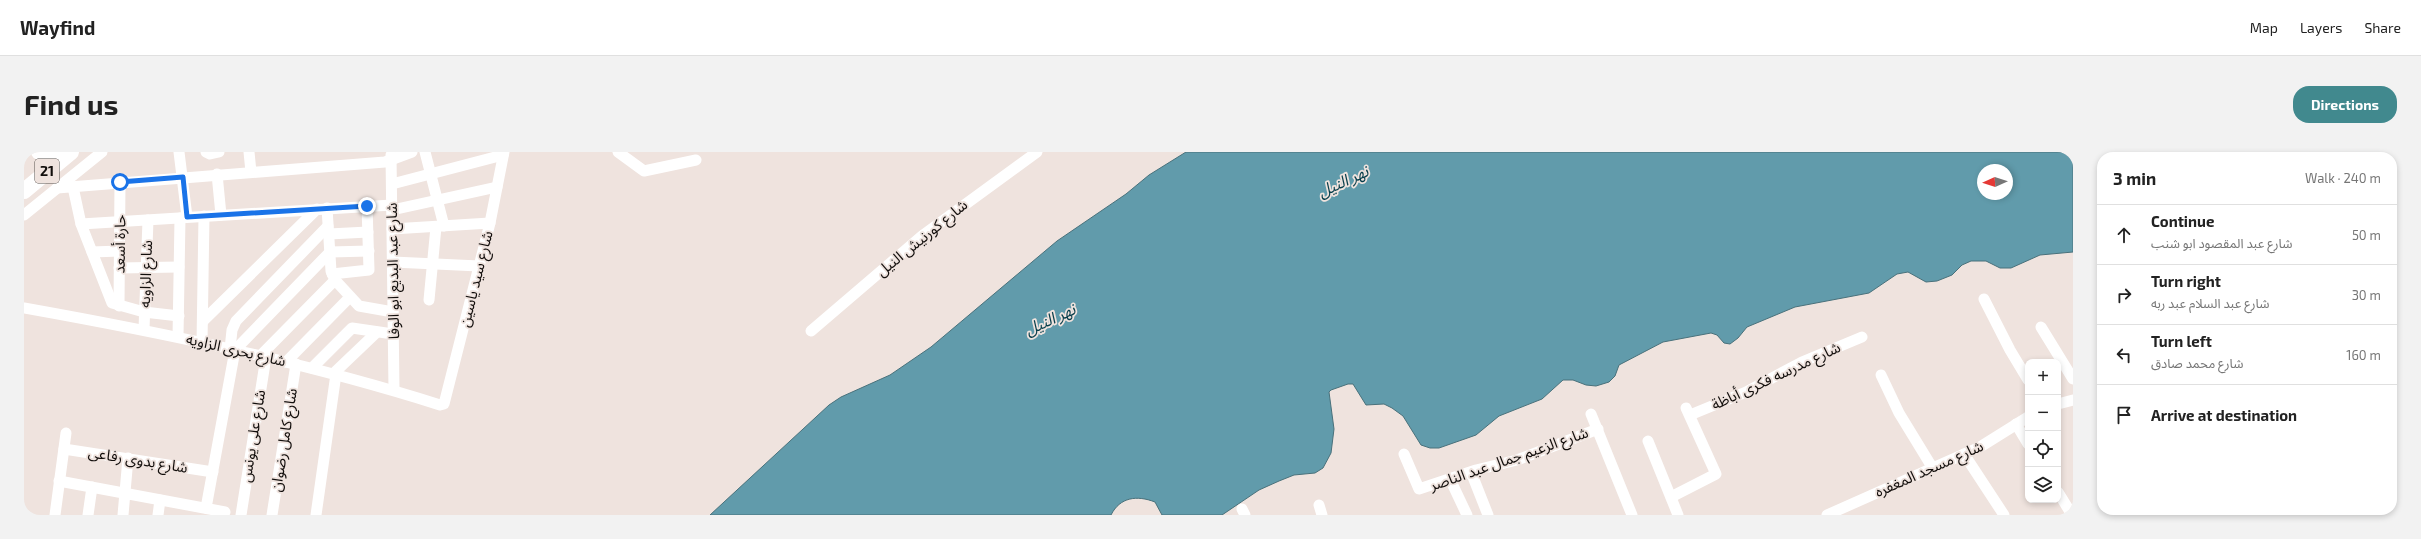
<!DOCTYPE html>
<meta charset="utf-8">
<style>
body{margin:0;font-family:"Exo 2","Noto Sans Arabic",sans-serif;background:#f2f2f2;color:#222}
.controls{position:absolute;right:12px;bottom:12px;display:grid;overflow:hidden;border-radius:8px;box-shadow:0 2px 6px #0003}
.controls button{width:36px;height:36px;display:grid;place-items:center;padding:0;border:0;border-bottom:1px solid #e0e0e0;background:#fff;color:#222;font:20px sans-serif}
.compass{position:absolute;left:1953px;top:12px;width:36px;height:36px;border-radius:50%;background:#fff;box-shadow:0 2px 6px #0003;rotate:267deg}
.stop{position:absolute;width:12px;height:12px;margin:-9px;border:3px solid #1a73e8;border-radius:50%;background:#fff}
.stop.end{background:#1a73e8;border-color:#fff;box-shadow:0 1px 4px #0008}
.list{margin:0;padding:0;list-style:none}
h2{display:flex;justify-content:space-between;align-items:center;height:52px;margin:0;padding:0 16px;font-size:17px}
h2 small{font-size:13px;font-weight:400;color:#767676}
.list li{display:grid;grid-template-columns:26px 1fr auto;gap:12px;align-items:center;box-sizing:border-box;height:60px;padding:0 16px;border-top:1px solid #e0e0e0}
.list b{display:block;font-size:15px;white-space:nowrap}
.list p{margin:0;font-size:13px;white-space:nowrap;color:#767676}
.list em{font-size:13px;font-style:normal;color:#767676}
.icon{flex:none;width:22px;height:22px;fill:none;stroke:currentColor;stroke-width:2;stroke-linecap:round;stroke-linejoin:round}
.map{position:relative;flex:none;width:2049px;height:363px;overflow:hidden;border-radius:16px}
header{display:flex;align-items:center;gap:24px;box-sizing:border-box;height:56px;padding:0 20px;background:#fff;border-bottom:1px solid #e0e0e0}
header strong{font-size:19px}
nav{display:flex;gap:22px;margin-inline-start:auto;font-size:14px}
.intro{display:flex;align-items:center;justify-content:space-between;box-sizing:border-box;height:96px;padding:0 24px}
h1{margin:0;font-size:28px}
.button{padding:10px 18px;border-radius:16px;background:#41898e;color:#fff;font-size:14px;font-weight:700}
main{display:flex;gap:24px;padding:0 24px}
aside{flex:1;background:#fff;border-radius:16px;box-shadow:0 2px 6px #0003}
.map>svg:first-child{display:block}
.water{fill:#619bab;stroke:#49717b;fill-rule:evenodd}
.lines{fill:none;stroke-linecap:round;stroke-linejoin:round}
.minor{stroke:#fff;stroke-width:11}
.highway{stroke:#fff;stroke-width:16}
.route{stroke:#1a73e8;stroke-width:5}
.labels{text-anchor:middle;stroke-width:3.5;stroke-linejoin:round;paint-order:stroke}
.shield{fill:#efe3de;stroke:#544e4b;stroke-width:1}
.shield-label{font-size:14px;font-weight:bold;fill:#120e0c}
.street-label{font-size:15px;fill:#120e0c;stroke:#efe3de}
.water-label{font-size:16px;font-style:italic;fill:#073e4b;stroke:#efe3de}
</style>
<header>
<strong>Wayfind</strong>
<nav><a>Map</a><a>Layers</a><a>Share</a></nav>
</header>
<div class="intro"><h1>Find us</h1><a class="button">Directions</a></div>
<main>
<div class="map">
<svg width="2049" height="363" viewBox="0 0 2049 363">
<rect width="100%" height="100%" fill="#efe3de"/>
<path class="water" d="M1162 0H2049V100L2016 103 1987 116H1976L1962 109H1947L1938 113 1928 123 1913 129 1902 130 1884 120 1873 122 1845 141 1771 155 1723 175 1714 186 1706 192 1700 191 1693 183 1687 181 1639 190 1595 213 1591 224 1585 230 1572 234 1562 233 1549 228H1539L1518 247 1475 264 1452 283 1415 296H1406L1397 293 1379 264 1368 256 1360 252 1342 253 1329 232H1324L1307 238 1305 240 1310 277 1307 301 1299 316 1291 321 1270 323 1255 329 1235 338 1198 363H1138L1131 350C1113 343 1096 345 1087 363H686L805 253 817 245 866 223 907 195 1033 89 1102 42 1125 23ZM1959 18H1983V42H1959Z"/>
<g class="lines">
<g class="minor">
<path d="M155 0 163 65"/>
<path d="M182 0 186 2 195 0"/>
<path d="M225 0 227 20"/>
<path d="M401 0 420 74"/>
<path d="M594 0 620 19 672 8"/>
<path d="M367 3 370 238"/>
<path d="M193 22 197 63"/>
<path d="M368 32 479 3"/>
<path d="M49 35 57 72 88 151 120 160 155 164"/>
<path d="M33 36 361 10 388 0"/>
<path d="M303 56 307 119 311 128 335 154 369 160"/>
<path d="M368 58 473 35"/>
<path d="M0 63 78 0"/>
<path d="M57 72 368 53"/>
<path d="M368 77 466 71"/>
<path d="M305 82 344 80"/>
<path d="M68 100 96 99"/>
<path d="M369 110 455 114"/>
<path d="M95 116 155 115"/>
<path d="M308 122 345 118 343 54"/>
<path d="M1960 147 1986 198 2004 228"/>
<path d="M405 148 412 75"/>
<path d="M95 154 96 30"/>
<path d="M0 156C140 181 280 210 416 253L420 252 466 71 480 0"/>
<path d="M179 169 293 57"/>
<path d="M2017 175 2049 227"/>
<path d="M120 177 124 68"/>
<path d="M787 179 898 84 1013 0"/>
<path d="M154 185 156 66"/>
<path d="M178 191 180 64"/>
<path d="M206 197 208 178 212 169 304 74"/>
<path d="M236 204 311 128"/>
<path d="M262 210 326 145"/>
<path d="M288 216 328 176 369 182"/>
<path d="M310 221 353 180"/>
<path d="M1857 223 1875 261 1908 315"/>
<path d="M2034 252 2049 248"/>
<path d="M1567 262 1608 363"/>
<path d="M1666 263 1722 240 1778 210 1838 185"/>
<path d="M1992 272 2004 292"/>
<path d="M1624 289 1654 363"/>
<path d="M40 297 189 320"/>
<path d="M1380 302 1395 337 1452 318 1493 308 1574 277"/>
<path d="M1940 302 1980 363"/>
<path d="M1447 320 1464 363"/>
<path d="M1426 327 1443 363"/>
<path d="M35 329 201 360"/>
<path d="M2034 340 2048 363"/>
<path d="M1647 345 1692 322 1662 256"/>
<path d="M1295 353 1298 363"/>
<path d="M182 356 211 198 306 100 345 99"/>
<path d="M1218 357 1221 363"/>
<path d="M31 363 42 281"/>
<path d="M64 363 68 335"/>
<path d="M99 363 104 306"/>
<path d="M134 363 136 348"/>
<path d="M217 363 242 205"/>
<path d="M248 363 272 212"/>
<path d="M292 363 312 222"/>
<path d="M1803 363 1956 295 2004 265"/>
</g>
<g class="highway">
<path d="M15 0 24 3 31 0"/>
<path d="M0 39 47 0"/>
</g>
</g>
<g class="lines">
<path class="route" d="M96 30 159 25 163 65 343 54"/>
</g>
<g class="labels">
<rect class="shield" x="11" y="7" width="24" height="24" rx="3"/>
<g class="shield-label">
<text x="23" y="24">21</text>
</g>
<g class="street-label">
<text transform="translate(898 86) rotate(-39)" y="5">شارع كورنيش النيل</text>
<text transform="translate(96 92) rotate(-89)" y="5">حارة أسعد</text>
<text transform="translate(369 119) rotate(-91)" y="5">شارع عبد البديع ابو الوفا</text>
<text transform="translate(122 122) rotate(-88)" y="5">شارع الزاويه</text>
<text transform="translate(452 127) rotate(-76)" y="5">شارع سيد ياسين</text>
<text transform="translate(212 198) rotate(13)" y="5">شارع بحرى الزاويه</text>
<text transform="translate(1752 224) rotate(-25)" y="5">شارع مدرسه فكرى أباظة</text>
<text transform="translate(229 284) rotate(-81)" y="5">شارع على يونس</text>
<text transform="translate(260 288) rotate(-81)" y="5">شارع كامل رضوان</text>
<text transform="translate(1485 307) rotate(-19)" y="5">شارع الزعيم جمال عبد الناصر</text>
<text transform="translate(114 308) rotate(9)" y="5">شارع بدوى رفاعى</text>
<text transform="translate(1905 317) rotate(-24)" y="5">شارع مسجد المغفره</text>
</g>
<g class="water-label">
<text transform="translate(1319 29) rotate(-25)" y="6">نهر النيل</text>
<text transform="translate(1026 167) rotate(-25)" y="6">نهر النيل</text>
</g>
</g>
</svg>
<div class="controls">
<button>+</button>
<button>−</button>
<button><svg class="icon" aria-label="locate" viewBox="0 0 24 24"><circle cx="12" cy="12" r="6"/><path d="M12 2v4M12 18v4M2 12h4M18 12h4"/></svg></button>
<button><svg class="icon" aria-label="layers" viewBox="0 0 24 24"><path d="M12 4l9 5-9 5-9-5zM3 14l9 5 9-5"/></svg></button>
</div>
<svg class="compass" viewBox="-18 -18 36 36"><path d="M0-13l5 13h-10z" fill="#e53935"/><path d="M0 13l5-13h-10z" fill="#767676"/></svg>
<div class="stop" style="left:96px;top:30px"></div>
<div class="stop end" style="left:343px;top:54px"></div>
</div>
<aside>
<h2>3 min<small>Walk · 240 m</small></h2>
<ul class="list">
<li><svg class="icon" aria-label="ahead" viewBox="0 0 24 24"><path d="M12 20V5M6 11l6-6 6 6"/></svg><div><b>Continue</b><p>شارع عبد المقصود ابو شنب</p></div><em>50 m</em></li>
<li><svg class="icon" aria-label="right" viewBox="0 0 24 24"><path d="M7 20v-9h11M14 6l5 5-5 5"/></svg><div><b>Turn right</b><p>شارع عبد السلام عبد ربه</p></div><em>30 m</em></li>
<li><svg class="icon" aria-label="left" viewBox="0 0 24 24"><path d="M17 20v-9H6M10 6l-5 5 5 5"/></svg><div><b>Turn left</b><p>شارع محمد صادق</p></div><em>160 m</em></li>
<li><svg class="icon" aria-label="arrive" viewBox="0 0 24 24"><path d="M6 21V4h12l-3 4 3 4H6"/></svg><div><b>Arrive at destination</b></div></li>
</ul>
</aside>
</main>
